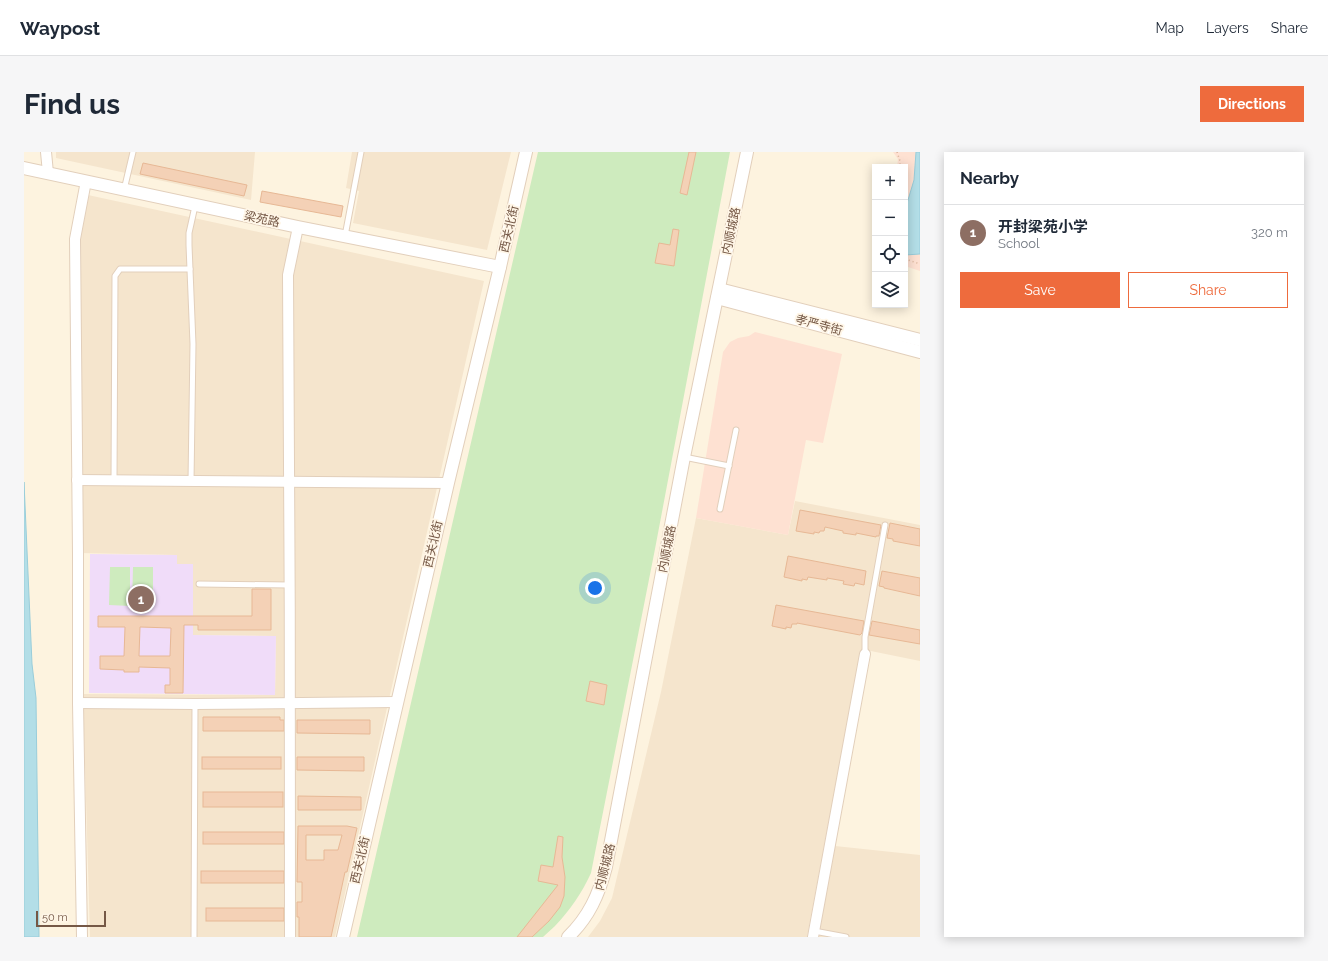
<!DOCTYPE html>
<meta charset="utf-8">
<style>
body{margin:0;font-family:Raleway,"Noto Sans SC",sans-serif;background:#f6f6f7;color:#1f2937}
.controls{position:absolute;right:12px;top:12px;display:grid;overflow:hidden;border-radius:0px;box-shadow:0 2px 10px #0003}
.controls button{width:36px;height:36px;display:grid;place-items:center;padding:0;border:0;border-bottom:1px solid #e0e1e3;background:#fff;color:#1f2937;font:20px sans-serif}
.scale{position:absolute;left:12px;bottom:10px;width:70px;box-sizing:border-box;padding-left:4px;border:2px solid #755846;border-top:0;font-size:11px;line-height:14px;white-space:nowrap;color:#755846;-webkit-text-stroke:3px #fff6e7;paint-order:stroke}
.you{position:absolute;left:571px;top:436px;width:14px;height:14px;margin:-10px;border:3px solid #fff;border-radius:50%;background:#1a73e8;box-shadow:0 0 0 6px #1a73e833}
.badge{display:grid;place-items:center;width:26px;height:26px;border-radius:50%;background:#ee6b3d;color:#fff;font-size:13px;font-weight:700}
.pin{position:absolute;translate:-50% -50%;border:2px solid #fff;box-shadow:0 1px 4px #0006}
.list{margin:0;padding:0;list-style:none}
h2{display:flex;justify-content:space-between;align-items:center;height:52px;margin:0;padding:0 16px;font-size:17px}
h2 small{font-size:13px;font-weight:400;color:#747a83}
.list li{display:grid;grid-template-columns:26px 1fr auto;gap:12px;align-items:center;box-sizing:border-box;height:56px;padding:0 16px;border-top:1px solid #e0e1e3}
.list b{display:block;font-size:15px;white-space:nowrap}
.list p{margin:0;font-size:13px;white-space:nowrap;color:#747a83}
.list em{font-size:13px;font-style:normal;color:#747a83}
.actions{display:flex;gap:8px;padding:12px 16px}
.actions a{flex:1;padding:9px 0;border:1px solid #ee6b3d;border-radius:0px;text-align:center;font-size:14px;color:#ee6b3d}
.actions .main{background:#ee6b3d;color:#fff}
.icon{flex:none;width:22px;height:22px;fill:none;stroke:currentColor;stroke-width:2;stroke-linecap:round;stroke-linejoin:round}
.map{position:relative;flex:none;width:896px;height:785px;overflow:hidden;border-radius:0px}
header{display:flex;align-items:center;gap:24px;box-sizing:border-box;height:56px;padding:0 20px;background:#fff;border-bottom:1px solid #e0e1e3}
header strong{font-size:19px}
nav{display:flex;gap:22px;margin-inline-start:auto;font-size:14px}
.intro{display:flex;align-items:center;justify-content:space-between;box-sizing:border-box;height:96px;padding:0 24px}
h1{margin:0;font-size:28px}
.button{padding:10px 18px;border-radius:0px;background:#ee6b3d;color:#fff;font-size:14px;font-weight:700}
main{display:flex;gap:24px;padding:0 24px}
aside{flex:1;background:#fff;border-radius:0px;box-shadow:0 2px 10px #0003}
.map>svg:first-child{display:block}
.residential{fill:#f5e5cd}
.commercial{fill:#fee1d2}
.education{fill:#f0dcf9}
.green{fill:#ceebbe}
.water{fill:#b3dee7;stroke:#99cdda}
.building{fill:#f4d1b6;stroke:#e7b895;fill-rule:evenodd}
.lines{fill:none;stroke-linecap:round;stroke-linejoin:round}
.service-casing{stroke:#e2cfbb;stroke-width:7}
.minor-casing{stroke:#e2cfbb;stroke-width:12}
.tertiary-casing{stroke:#e2cfbb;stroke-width:14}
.path{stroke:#d9b499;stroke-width:1.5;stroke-dasharray:1 3;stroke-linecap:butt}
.service{stroke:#fff;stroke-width:5}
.minor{stroke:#fff;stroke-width:10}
.tertiary{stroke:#fff;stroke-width:12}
.labels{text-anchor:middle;stroke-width:3.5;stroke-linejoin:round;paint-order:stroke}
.street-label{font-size:12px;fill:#755846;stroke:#fff6e7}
</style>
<header>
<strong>Waypost</strong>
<nav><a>Map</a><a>Layers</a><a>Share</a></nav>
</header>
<div class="intro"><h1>Find us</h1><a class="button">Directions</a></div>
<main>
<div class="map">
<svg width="896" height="785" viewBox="0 0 896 785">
<rect width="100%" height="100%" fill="#fdf3df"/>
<g class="residential">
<path d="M32 0H231L227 48 32 6Z"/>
<path d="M328 0H487L463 98 329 71 335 39 322 36Z"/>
<path d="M64 43 460 129 311 785H66L59 542 251 543 252 484 168 483 169 412H153V403L56 401 55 77Z"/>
<path d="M771 349 896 373V509L837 497 783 785H564L576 769 588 746 637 540 672 366 764 383Z"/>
<path d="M811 694 896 703V785H794Z"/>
</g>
<g class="commercial">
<path d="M869 0H896V119L881 114V15H873L874 7Z"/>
<path d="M731 180 818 202 799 291 782 288 764 383 672 366 699 200 706 190 714 186 725 184Z"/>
</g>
<path class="education" d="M66 402 153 403V412H169V483L252 484 251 543 65 541Z"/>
<g class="green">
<path d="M514 0H706L631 397 567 721C558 741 546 758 531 774 527 778 523 781 519 785H333Z"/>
<path d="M86 415H106V454L85 453Z"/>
<path d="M109 415H129V454H108Z"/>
</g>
<g class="water">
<path d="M892 0H896V102L881 103V58L890 28Z"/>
<path d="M0 330 8 512 12 546 15 785H0Z"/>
</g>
<g class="building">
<path d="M665 0H672L663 43 656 41Z"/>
<path d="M119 11 223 33 220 44 116 22Z"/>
<path d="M238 39 319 54 317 65 236 50Z"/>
<path d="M649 77 655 78 650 114 631 111 635 91 646 93Z"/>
<path d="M776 358 857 373 855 384H852V385L832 381V383L819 381V379L801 375 800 379H796L795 381 790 380V382L772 379Z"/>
<path d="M866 371 896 377V394L869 389V387L863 386Z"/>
<path d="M764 404 842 419 840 433 831 431 830 434 819 432 820 429 803 426V428L784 425 783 428 778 427V429L760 425Z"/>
<path d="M858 419 896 426V444L860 436V435L855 434Z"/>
<path d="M228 437H247V478H174V473H160L159 541H141V533H146V516L115 515V520H100V518L76 517V504H100L101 475H74V464H228ZM116 475 147 476 146 504H115Z"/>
<path d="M752 453 840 469 838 481 836 483 773 471V472H768L767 476 762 475V477L748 474Z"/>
<path d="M848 469 896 478V492L845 483Z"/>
<path d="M566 529 583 533 580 553 562 549Z"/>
<path d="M179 565H256V568H260V579H179Z"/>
<path d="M273 568H346V582L273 581Z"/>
<rect x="178" y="605" width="79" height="12"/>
<path d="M273 605H340V619L273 618Z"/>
<rect x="179" y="640" width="80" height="15"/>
<path d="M274 644 337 645V658H274Z"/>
<path d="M274 674H323L333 676 323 720H321L307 785H275V765H273V750H278V730H273ZM282 683H318L314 698H300V708H282Z"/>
<rect x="179" y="680" width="81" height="12"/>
<path d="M534 684 539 685 538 705 541 725 540 744 536 755 525 769 508 785H493L534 733 514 729 517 713 529 715Z"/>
<rect x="177" y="719" width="83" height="12"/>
<rect x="182" y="756" width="78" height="13"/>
</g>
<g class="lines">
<g class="service-casing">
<g id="service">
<path d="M100 38 109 0"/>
<path d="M321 84 337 0"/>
<path d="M660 305 705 314"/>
<path d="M90 328 91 124 96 117H166"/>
<path d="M167 329 169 192 165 93V81L171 54"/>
<path d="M696 357 712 278"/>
<path d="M175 432 265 433"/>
<path d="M841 502V485L861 373"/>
<path d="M790 779 822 785"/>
<path d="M170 785 171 552"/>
</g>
</g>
<g class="minor-casing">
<g id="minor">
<path d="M22 0 24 21"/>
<path d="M53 328 424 331"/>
<path d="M54 551 171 552 373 550"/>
<path d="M58 785 54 551V402L51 87 62 29"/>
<path d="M266 785C267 564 265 344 264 123L274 75"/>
<path d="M789 785 841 502"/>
</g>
</g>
<g class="tertiary-casing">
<g id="tertiary">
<path d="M0 16 274 75 476 115"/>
<path d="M695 137 896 188"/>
<path d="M693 146 896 200"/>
<path d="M319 785 424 331 476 115 502 0"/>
<path d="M544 785C565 765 575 742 582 715L660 305 723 0"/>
</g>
</g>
<g class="path">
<path d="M873 0 876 9V15"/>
<path d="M881 107 896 112"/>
</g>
<use href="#service" class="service"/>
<use href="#minor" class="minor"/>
<use href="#tertiary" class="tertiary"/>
</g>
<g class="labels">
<g class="street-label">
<text transform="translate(238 67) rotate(12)" y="4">梁苑路</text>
<text transform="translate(485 77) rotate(-77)" y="4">西关北街</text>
<text transform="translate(707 79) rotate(-78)" y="4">内顺城路</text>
<text transform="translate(795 173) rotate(15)" y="4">孝严寺街</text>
<text transform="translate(409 392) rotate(-77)" y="4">西关北街</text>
<text transform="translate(643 397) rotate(-79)" y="4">内顺城路</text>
<text transform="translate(336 708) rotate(-77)" y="4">西关北街</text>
<text transform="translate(581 715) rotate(-76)" y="4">内顺城路</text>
</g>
</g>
</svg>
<div class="controls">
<button>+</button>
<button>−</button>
<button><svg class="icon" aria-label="locate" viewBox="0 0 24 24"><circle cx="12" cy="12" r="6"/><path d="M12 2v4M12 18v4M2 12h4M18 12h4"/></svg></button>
<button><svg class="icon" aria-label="layers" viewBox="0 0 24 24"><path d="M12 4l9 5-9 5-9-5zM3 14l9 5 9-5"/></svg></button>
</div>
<div class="scale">50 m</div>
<div class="you"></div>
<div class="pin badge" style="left:117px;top:447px;background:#8d6e63">1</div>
</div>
<aside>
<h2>Nearby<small></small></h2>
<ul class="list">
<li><span class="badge" style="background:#8d6e63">1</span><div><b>开封梁苑小学</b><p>School</p></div><em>320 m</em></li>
</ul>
<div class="actions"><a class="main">Save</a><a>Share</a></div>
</aside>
</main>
